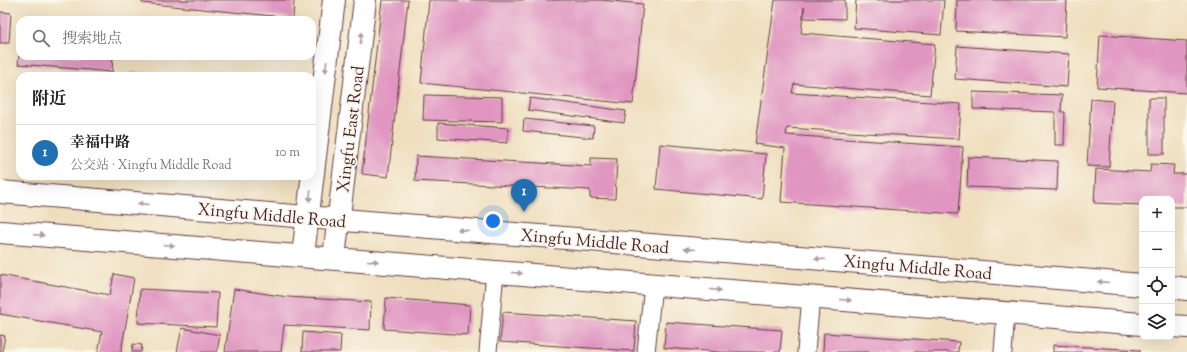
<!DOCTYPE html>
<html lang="zh">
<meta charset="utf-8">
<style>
body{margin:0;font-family:"Sorts Mill Goudy","Noto Serif SC",serif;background:#f2f2f2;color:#222}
.controls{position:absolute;right:12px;bottom:12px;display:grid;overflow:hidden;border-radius:8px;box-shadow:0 4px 16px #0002}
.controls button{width:36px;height:36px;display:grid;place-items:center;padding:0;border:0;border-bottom:1px solid #e0e0e0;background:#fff;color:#222;font:20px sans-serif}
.you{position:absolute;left:493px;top:221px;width:14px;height:14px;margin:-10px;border:3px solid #fff;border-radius:50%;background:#1a73e8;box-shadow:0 0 0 6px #1a73e833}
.badge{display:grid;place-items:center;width:26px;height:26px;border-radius:50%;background:#1f6fb2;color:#fff;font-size:13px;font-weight:700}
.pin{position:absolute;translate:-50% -33px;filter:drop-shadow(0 1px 2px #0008)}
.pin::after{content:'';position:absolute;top:21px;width:14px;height:12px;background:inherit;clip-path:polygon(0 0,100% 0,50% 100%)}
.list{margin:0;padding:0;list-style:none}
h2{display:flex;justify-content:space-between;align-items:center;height:52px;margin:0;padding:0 16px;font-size:17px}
h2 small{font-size:13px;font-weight:400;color:#767676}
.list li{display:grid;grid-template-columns:26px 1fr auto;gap:12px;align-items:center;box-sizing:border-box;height:56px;padding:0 16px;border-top:1px solid #e0e0e0}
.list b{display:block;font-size:15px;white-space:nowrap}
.list p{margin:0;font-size:13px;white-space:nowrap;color:#767676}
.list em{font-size:13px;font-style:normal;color:#767676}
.icon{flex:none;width:22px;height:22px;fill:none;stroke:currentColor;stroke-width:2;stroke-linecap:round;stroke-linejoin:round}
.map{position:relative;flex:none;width:1187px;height:352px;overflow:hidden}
.search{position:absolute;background:#fff;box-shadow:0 4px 16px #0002;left:16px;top:16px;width:300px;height:44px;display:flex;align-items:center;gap:10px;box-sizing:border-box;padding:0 14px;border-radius:12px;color:#767676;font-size:15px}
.panel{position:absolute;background:#fff;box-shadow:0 4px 16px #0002;left:16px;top:72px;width:300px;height:108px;border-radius:12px}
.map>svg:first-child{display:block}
.building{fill:#e096c1}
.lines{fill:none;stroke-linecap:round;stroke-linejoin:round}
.minor-casing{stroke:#633c41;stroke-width:19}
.tertiary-casing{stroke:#633c41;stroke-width:24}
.minor{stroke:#fff;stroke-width:17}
.tertiary{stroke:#fff;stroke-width:22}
.oneway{fill:#ae9aa0}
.labels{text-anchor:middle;stroke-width:4;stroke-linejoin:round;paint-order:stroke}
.street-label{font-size:17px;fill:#4a1f2b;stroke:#fbf7ec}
</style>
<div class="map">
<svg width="1187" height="352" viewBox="0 0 1187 352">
<rect width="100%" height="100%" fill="#fbf7ec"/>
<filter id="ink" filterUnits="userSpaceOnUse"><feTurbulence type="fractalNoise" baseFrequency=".025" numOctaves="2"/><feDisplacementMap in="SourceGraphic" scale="8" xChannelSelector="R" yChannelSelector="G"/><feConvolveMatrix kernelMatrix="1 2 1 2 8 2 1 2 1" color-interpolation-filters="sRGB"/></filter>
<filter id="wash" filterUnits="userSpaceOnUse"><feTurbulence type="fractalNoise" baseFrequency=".012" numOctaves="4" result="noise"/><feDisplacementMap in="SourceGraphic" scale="16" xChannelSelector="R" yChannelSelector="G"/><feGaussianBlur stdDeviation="0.9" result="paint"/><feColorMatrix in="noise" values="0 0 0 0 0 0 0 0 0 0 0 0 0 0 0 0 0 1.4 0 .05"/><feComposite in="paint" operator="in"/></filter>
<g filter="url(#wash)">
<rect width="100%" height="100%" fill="#efdfbf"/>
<g id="blocks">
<g class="building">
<path d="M142 0H294L293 18 142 3Z"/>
<path d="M382 0H408L388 177 362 174Z"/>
<path d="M429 0H601L643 4 633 104 421 83Z"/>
<path d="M775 0H845V19L804 18V7L801 33 935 44 930 95 794 84 792 93 961 104 959 139 787 128 786 135 963 147 958 214 781 202 785 148 755 144Z"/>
<path d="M856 0H944L941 35 854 28Z"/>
<path d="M957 0H1067L1065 37 956 31Z"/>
<path d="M0 12 11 13 9 43H0Z"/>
<path d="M1100 35 1187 41V93L1097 87Z"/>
<path d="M957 46 1069 54 1067 87 955 79Z"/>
<path d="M19 56H113L112 72 18 64Z"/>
<path d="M130 72 168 75V76H130Z"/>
<path d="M973 92 1062 95 1061 112H1065L1064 145H1055V112L973 109Z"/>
<path d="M424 95 502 97V122L423 120Z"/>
<path d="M530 98 626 111 624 123 528 110Z"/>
<rect x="1149" y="98" width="15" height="56"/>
<path d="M1091 99 1113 101 1109 167 1087 166Z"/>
<path d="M524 119 594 126 593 138 523 131Z"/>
<path d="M438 123 509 128 507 143 438 138Z"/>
<path d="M660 144 766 154 762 199 656 189Z"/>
<path d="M416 156 591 166V158L617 159 615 199 590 198V190L415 181Z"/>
<path d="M968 157 1058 161 1057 190 967 187Z"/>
<path d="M1151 164 1174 165 1173 174H1187V207H1172V199H1142V205L1094 203 1096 169 1150 172Z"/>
<path d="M114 274 134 278 121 352H98L102 332 0 314V275L110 295Z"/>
<path d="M140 289 218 293 216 327 138 323Z"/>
<path d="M234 289 288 297 371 302 370 330 284 325 281 352H225Z"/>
<path d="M386 298 470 305 468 335 384 329Z"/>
<path d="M503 312 636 321 634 351 500 342Z"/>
<path d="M666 322 782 330 780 352H720L664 348Z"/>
<path d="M182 328 220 335 217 352H177Z"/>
<path d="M303 332 341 335 340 352H302Z"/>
<path d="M824 333 959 342 958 352H823Z"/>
<path d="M0 335 5 336 2 351 0 350Z"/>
<path d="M133 344 142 345 141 352H132Z"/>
<path d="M1053 345 1140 350V352H1053Z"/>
</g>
</g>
</g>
<g filter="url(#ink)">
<use href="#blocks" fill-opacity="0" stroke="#633c41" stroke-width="1"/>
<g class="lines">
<g class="minor-casing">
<g id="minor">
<path d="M488 352 495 271"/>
<path d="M646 352 653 285"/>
<path d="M806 352 811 297"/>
<path d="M1003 352 1006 313"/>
</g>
</g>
<g class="tertiary-casing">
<g id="tertiary">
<path d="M0 192 1142 285"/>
<path d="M0 232 1142 324"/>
<path d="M303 255 334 0"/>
<path d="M334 257 365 0"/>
<path d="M1172 287 1187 289"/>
<path d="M1172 326 1187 327"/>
</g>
</g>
<use href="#minor" class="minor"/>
<use href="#tertiary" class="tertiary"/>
</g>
<defs><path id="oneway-solid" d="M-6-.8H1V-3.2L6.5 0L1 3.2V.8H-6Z"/></defs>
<g class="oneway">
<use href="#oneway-solid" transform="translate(361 38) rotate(-83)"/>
<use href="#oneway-solid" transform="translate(326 67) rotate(97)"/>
<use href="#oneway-solid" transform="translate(310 196) rotate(97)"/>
<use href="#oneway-solid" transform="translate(143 204) rotate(-175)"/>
<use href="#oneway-solid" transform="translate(463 230) rotate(-175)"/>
<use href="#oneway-solid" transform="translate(39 235) rotate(4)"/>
<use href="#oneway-solid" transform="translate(169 245) rotate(4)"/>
<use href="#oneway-solid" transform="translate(690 249) rotate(-175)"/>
<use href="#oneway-solid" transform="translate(820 259) rotate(-175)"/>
<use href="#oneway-solid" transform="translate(373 261) rotate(5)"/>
<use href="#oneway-solid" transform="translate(517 273) rotate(5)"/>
<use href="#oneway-solid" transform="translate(1103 282) rotate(-175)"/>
<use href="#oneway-solid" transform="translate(716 290) rotate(5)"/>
<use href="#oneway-solid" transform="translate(846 300) rotate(5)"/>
</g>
</g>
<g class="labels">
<g class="street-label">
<text transform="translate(350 129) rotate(-83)" y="6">Xingfu East Road</text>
<text transform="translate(272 215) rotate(5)" y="6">Xingfu Middle Road</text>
<text transform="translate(595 241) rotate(5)" y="6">Xingfu Middle Road</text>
<text transform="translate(918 267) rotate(5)" y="6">Xingfu Middle Road</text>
</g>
</g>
</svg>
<div class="controls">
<button>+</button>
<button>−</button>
<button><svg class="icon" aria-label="locate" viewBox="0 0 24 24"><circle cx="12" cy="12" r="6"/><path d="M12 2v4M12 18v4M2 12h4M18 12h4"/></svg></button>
<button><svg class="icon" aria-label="layers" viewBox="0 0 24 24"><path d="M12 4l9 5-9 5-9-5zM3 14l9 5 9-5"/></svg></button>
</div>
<div class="you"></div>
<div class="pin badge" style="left:524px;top:212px">1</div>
<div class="search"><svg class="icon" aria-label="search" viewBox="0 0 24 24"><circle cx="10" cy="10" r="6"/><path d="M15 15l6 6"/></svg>搜索地点</div>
<section class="panel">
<h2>附近<small></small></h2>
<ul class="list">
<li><span class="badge">1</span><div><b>幸福中路</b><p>公交站 · Xingfu Middle Road</p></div><em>10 m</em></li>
</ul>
</section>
</div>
